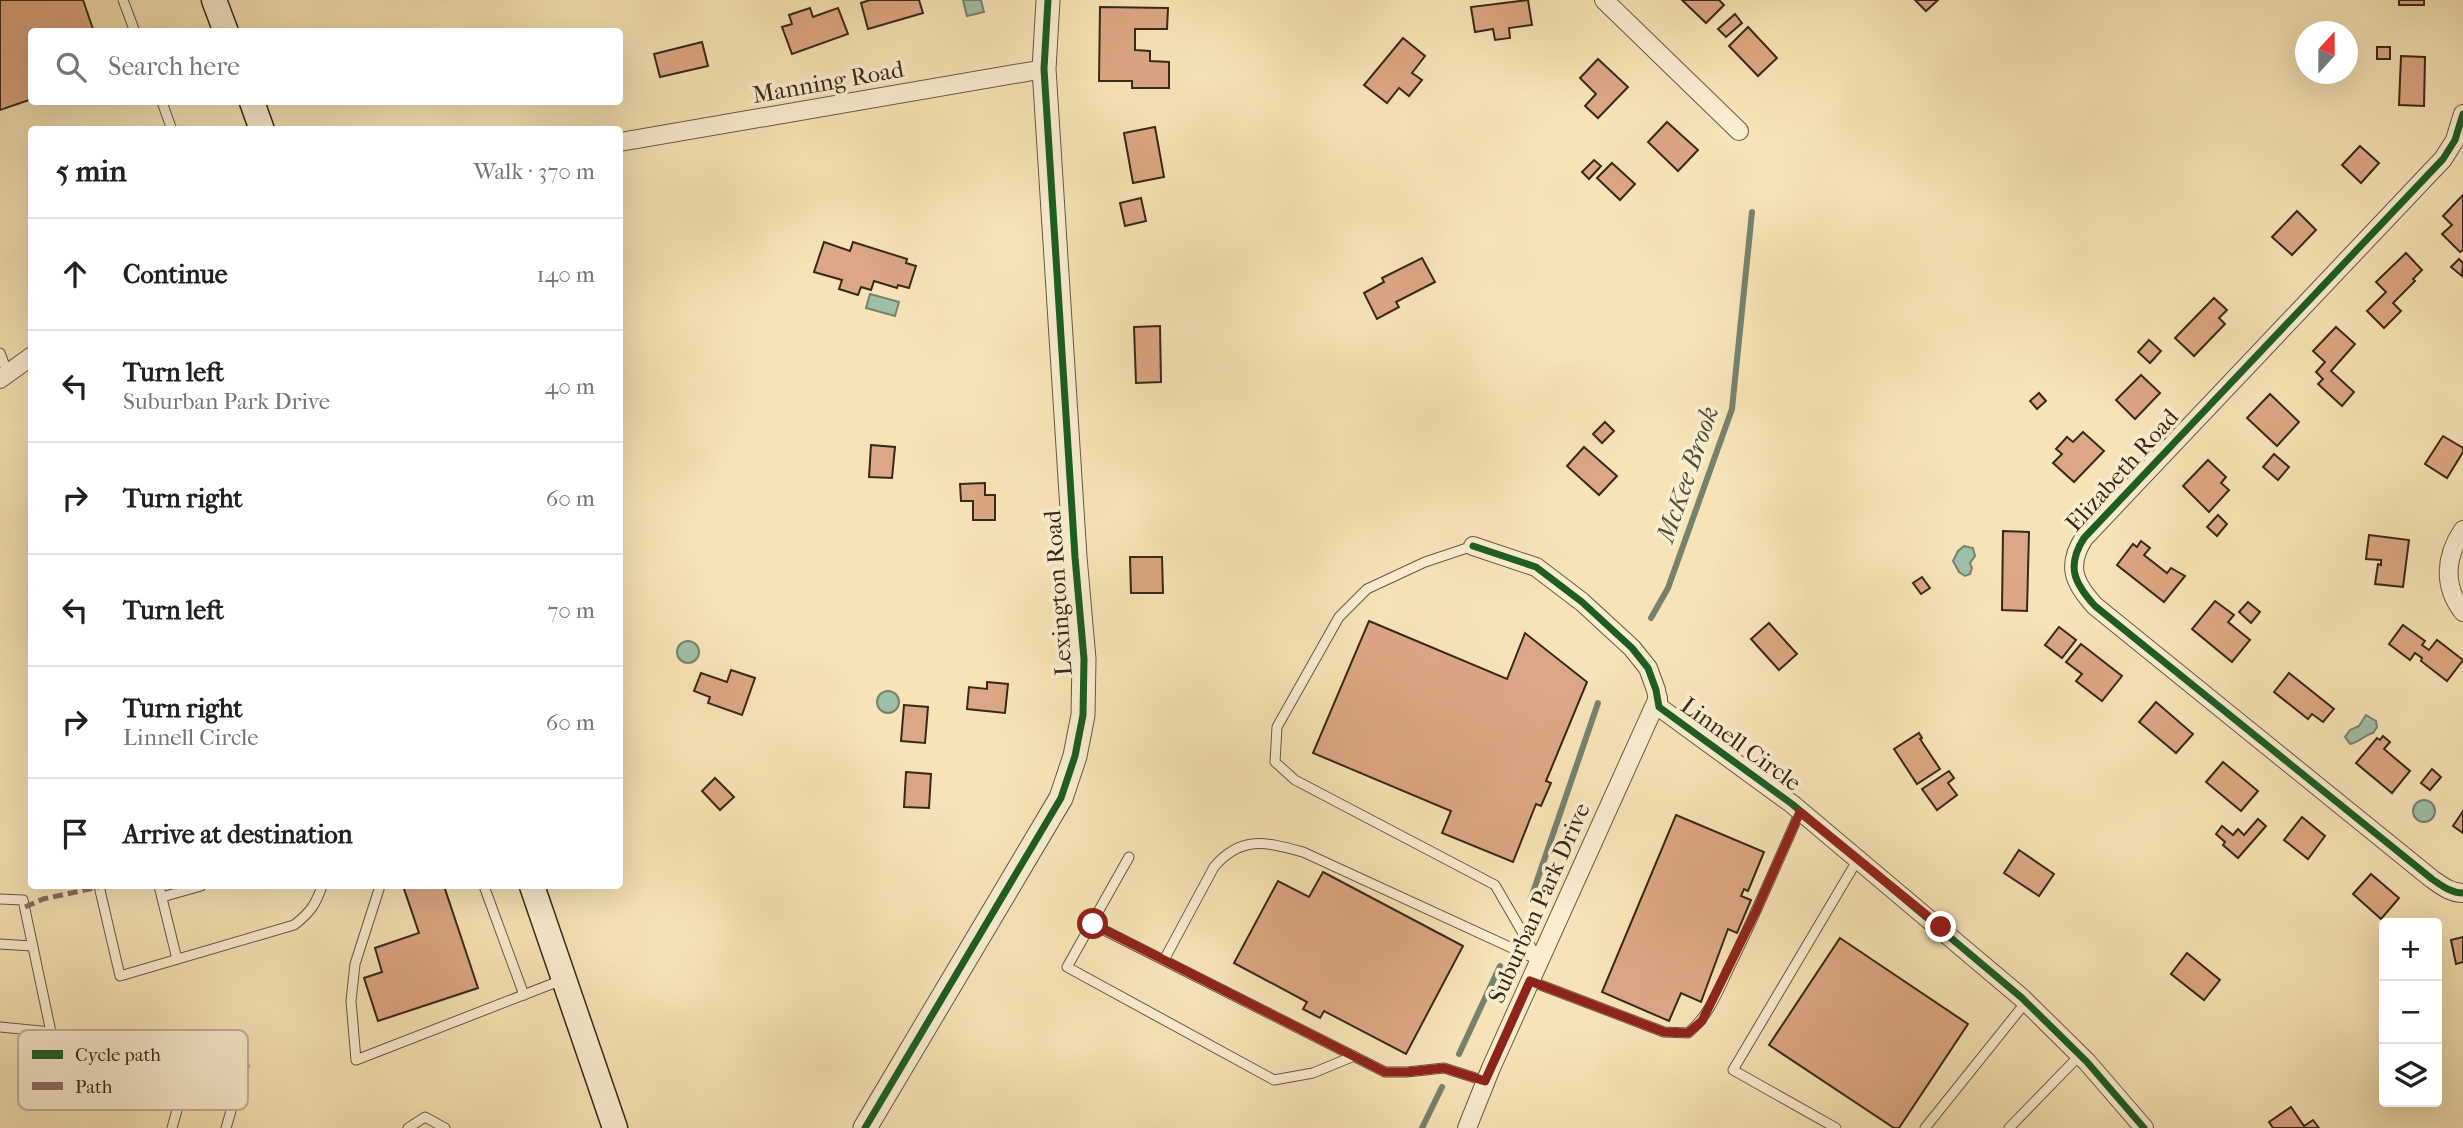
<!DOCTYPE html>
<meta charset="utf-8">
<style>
body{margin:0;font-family:"IM FELL French Canon",serif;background:#f6f6f6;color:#202124}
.controls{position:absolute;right:21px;bottom:21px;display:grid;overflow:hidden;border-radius:7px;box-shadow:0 7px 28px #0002}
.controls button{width:63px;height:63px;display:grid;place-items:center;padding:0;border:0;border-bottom:2px solid #e0e0e0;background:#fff;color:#202124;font:35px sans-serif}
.compass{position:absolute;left:2295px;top:21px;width:63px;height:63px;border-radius:50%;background:#fff;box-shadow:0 7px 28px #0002;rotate:21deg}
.stop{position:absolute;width:21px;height:21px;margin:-16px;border:5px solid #8f2418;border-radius:50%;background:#fff}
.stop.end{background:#8f2418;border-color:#fff;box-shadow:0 2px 7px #0008}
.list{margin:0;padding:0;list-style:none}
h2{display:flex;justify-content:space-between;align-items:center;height:91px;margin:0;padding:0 28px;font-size:30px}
h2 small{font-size:23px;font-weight:400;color:#757577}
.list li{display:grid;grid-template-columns:46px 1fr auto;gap:21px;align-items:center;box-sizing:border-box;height:112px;padding:0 28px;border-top:2px solid #e0e0e0}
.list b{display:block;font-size:26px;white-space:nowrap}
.list p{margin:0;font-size:23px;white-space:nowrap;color:#757577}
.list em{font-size:23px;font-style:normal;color:#757577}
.icon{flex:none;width:38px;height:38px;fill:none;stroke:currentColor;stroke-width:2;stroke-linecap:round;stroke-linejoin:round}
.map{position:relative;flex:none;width:2463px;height:1128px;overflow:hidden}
.search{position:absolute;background:#fff;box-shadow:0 7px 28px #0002;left:28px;top:28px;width:595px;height:77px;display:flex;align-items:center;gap:18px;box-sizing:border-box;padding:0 24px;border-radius:7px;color:#757577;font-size:26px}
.panel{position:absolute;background:#fff;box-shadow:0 7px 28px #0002;left:28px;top:126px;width:595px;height:763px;border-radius:7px}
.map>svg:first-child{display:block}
.water{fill:#9ebfa8;stroke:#75836e;stroke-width:2}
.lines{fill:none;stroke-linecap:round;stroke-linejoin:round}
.stream{stroke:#75836e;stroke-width:6}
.building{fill:#dca784;stroke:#372917;stroke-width:2}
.service-casing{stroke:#67583f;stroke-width:11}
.minor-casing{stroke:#67583f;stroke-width:20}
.tertiary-casing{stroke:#67583f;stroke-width:25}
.secondary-casing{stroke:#372917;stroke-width:27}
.service{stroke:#faedd0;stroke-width:9}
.minor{stroke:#faedd0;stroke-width:18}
.tertiary{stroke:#faedd0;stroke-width:23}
.secondary{stroke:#faedd0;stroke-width:24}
.quiet{stroke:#8d6e63;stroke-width:5;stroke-dasharray:10 5;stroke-linecap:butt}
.cycleway-casing{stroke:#faedd0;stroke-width:11}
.cycleway{stroke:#1b5e20;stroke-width:7}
.route{stroke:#8f2418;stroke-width:9}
.labels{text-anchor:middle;stroke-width:7;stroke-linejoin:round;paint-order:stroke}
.street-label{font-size:24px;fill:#372917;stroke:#faedd0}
.water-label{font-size:26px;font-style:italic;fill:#514e3b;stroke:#faedd0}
.key{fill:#faedd0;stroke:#c0b298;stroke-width:2}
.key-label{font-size:19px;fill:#372917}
</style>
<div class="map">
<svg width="2463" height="1128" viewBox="0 0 2463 1128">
<rect width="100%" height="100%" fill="#f7e4b6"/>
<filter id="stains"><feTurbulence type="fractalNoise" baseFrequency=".00286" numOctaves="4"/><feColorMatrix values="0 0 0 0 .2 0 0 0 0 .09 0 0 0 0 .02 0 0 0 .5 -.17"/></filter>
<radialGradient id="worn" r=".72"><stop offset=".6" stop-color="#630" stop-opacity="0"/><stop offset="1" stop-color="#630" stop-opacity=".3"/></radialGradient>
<g class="water">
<path d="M963 0H981L984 12 967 16Z"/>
<path d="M870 294 899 302 895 316 866 308Z"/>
<path d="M1964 546 1973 548 1975 556 1970 563 1972 568 1970 574 1965 576 1959 572 1953 561 1958 551Z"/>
<circle cx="688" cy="652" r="11"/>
<circle cx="888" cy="702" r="11"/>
<path d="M2366 715 2376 721 2377 727 2373 733C2364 735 2360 742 2350 744L2345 737 2350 730 2359 726Z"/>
<circle cx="2424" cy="811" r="11"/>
</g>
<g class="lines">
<g class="stream">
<path d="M1651 618 1668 588 1732 409 1752 212"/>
<path d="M1530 901 1598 703"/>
<path d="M1459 1054 1500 966"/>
<path d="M1422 1128 1442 1087"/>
</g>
</g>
<g class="building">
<path d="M0 0H83L94 32H32V99L0 110Z"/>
<path d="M870 0H919L923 13 868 29 861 3Z"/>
<path d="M1528 0 1532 25 1509 28 1510 38 1495 40 1493 29 1475 32 1471 7Z"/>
<path d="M1682 0H1719L1724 5 1706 23Z"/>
<path d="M1915 0H1938L1926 11Z"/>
<rect x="2399" y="0" width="25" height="5"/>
<path d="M1100 7 1168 8 1167 29H1135V50L1150 51V61L1169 62V88H1132V81H1099Z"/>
<path d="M810 8 813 17 838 8 848 34 792 54 782 27 792 24 789 15Z"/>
<path d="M1735 14 1742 23 1726 37 1718 29Z"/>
<path d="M1748 27 1777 58 1758 76 1729 46Z"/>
<path d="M1403 38 1425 56 1412 73 1422 80 1409 96 1399 88 1387 103 1364 85Z"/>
<path d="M702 42 708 66 660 77 654 54Z"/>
<rect x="2377" y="47" width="13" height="12"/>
<path d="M2401 56 2425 57 2424 106 2399 105Z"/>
<path d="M1598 59 1628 87 1598 118 1585 106 1596 94 1580 78Z"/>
<path d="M1667 122 1698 150 1678 171 1648 142Z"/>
<path d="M1155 127 1164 177 1133 183 1124 133Z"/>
<path d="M2360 146 2379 163 2361 183 2342 165Z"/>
<path d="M1594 160 1601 166 1589 179 1582 172Z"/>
<path d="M1612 163 1635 184 1620 200 1597 178Z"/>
<path d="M2463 195V250L2460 252 2442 234 2452 225 2443 216Z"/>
<path d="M1141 198 1146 221 1125 226 1120 203Z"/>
<path d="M2297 211 2316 230 2292 255 2272 237Z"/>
<path d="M824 242 850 251 853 242 907 259 906 263 916 266 909 288 898 285 897 288 874 281 871 290 861 287 858 295 839 289 842 280 814 272Z"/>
<path d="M2406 253 2422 270 2413 279 2415 281 2393 303 2401 311 2384 328 2367 311 2386 292 2376 282Z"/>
<path d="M1422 258 1435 282 1396 302 1399 307 1377 319 1364 293 1384 282 1382 278Z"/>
<path d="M2459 259 2463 263 2462 276 2451 267Z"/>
<path d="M2214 298 2227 310 2219 318 2225 324 2194 356 2175 338Z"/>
<path d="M1160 326 1161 382 1136 383 1134 327Z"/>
<path d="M2336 327 2355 344 2331 371 2354 392 2342 406 2318 384 2323 379 2316 372 2325 362 2313 351Z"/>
<path d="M2149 340 2161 351 2150 363 2138 352Z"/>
<path d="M2141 375 2160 393 2135 419 2116 400Z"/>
<path d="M2039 393 2046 401 2037 409 2030 401Z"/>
<path d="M2270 394 2299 422 2277 446 2247 418Z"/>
<path d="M1605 422 1614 431 1602 443 1593 434Z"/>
<path d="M2083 432 2104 451 2074 482 2053 463 2062 454 2056 449 2067 437 2073 442Z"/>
<path d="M2443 436 2463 448V452L2447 478 2425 464Z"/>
<path d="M871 445 895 447 892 478 869 477Z"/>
<path d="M1584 447 1617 476 1599 495 1567 466Z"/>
<path d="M2274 454 2289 467 2278 480 2263 467Z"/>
<path d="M2208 460 2226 477 2221 483 2229 490 2209 512 2183 486Z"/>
<path d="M985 483V495H995V520H973V501H961L960 484Z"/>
<path d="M2218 515 2227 524 2217 536 2207 527Z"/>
<path d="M2003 531 2029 532 2027 611 2002 610Z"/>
<path d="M2369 535 2409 540 2403 587 2375 584 2378 564 2381 565V560L2366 559Z"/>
<path d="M2141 541 2150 548 2144 555 2167 573 2171 568 2185 576 2164 602 2117 565 2133 544 2137 547Z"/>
<path d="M1130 557H1162L1163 593H1131Z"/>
<path d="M1922 577 1930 588 1921 594 1913 583Z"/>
<path d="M2215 601 2234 615 2228 622 2250 640 2232 662 2192 629Z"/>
<path d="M2248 602 2260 612 2251 623 2239 612Z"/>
<path d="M1369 621 1507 679 1525 633 1587 682 1546 781 1551 783 1541 806 1536 804 1513 862 1442 833 1451 811 1313 753Z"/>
<path d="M1769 623 1797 654 1779 670 1751 639Z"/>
<path d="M2403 625 2425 641 2422 645 2429 650 2437 640 2463 660 2447 681 2421 661 2422 658 2415 653 2410 660 2389 644Z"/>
<path d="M2059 627 2076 640 2062 658 2045 645Z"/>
<path d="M2081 644 2122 676 2102 701 2076 681 2082 674 2066 662Z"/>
<path d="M731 670 755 678 742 715 708 703 710 697 694 691 701 673 727 682Z"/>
<path d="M2289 673 2334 709 2323 722 2312 714 2308 719 2274 692Z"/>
<path d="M987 682 1008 684 1005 713 967 709 969 687 987 689Z"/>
<path d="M2156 702 2193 734 2176 753 2139 722Z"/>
<path d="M904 705 928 707 925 743 901 741Z"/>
<path d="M1919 733 1922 738 1920 739 1940 769 1917 784 1894 749Z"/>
<path d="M2383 736 2390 742 2384 749 2410 771 2392 793 2356 763 2377 738 2380 740Z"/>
<path d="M2223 762 2258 791 2241 811 2206 782Z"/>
<path d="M2432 769 2441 777 2430 790 2421 783Z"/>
<path d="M1949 771 1954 778 1948 783 1957 795 1937 810 1922 789Z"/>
<path d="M906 772 931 774 929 808 904 807Z"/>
<path d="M715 778 734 797 720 810 702 791Z"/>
<path d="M2463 811V833L2453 826Z"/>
<path d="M1676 815 1764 852 1748 891 1744 889 1741 896 1751 900 1737 933 1728 929 1701 1002 1681 993 1669 1021 1602 992Z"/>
<path d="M2302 817 2325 836 2308 859 2284 840Z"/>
<path d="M2258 819 2266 826 2238 858 2223 845 2225 842 2216 834 2222 826 2233 835 2238 829 2244 835Z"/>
<path d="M2019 850 2054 874 2039 896 2004 873Z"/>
<path d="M1323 872 1463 946 1406 1054 1324 1011 1320 1018 1303 1009 1307 1002 1234 963 1278 881 1309 897Z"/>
<path d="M2371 874 2399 898 2381 919 2353 894Z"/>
<path d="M403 886H444L478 988 378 1021 364 978 382 972 375 948 419 933Z"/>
<path d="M2463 937V962L2456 964 2451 940Z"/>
<path d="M1840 938 1968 1024 1899 1128H1894L1769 1045Z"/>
<path d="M2187 953 2220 980 2204 1000 2171 974Z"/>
<path d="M2291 1107 2304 1126 2313 1120 2319 1128H2273L2269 1122Z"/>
</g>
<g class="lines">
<g class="service-casing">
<g id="service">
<path d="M123 0 135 32"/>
<path d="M162 102 172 130"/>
<path d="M0 353 8 374"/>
<path d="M1473 546 1425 562 1367 589 1339 617 1277 727 1275 762 1295 780 1495 885 1539 961"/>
<path d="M1129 857 1067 967 1274 1080 1313 1073 1354 1056"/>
<path d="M99 886 120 976 294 925C310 913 316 904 322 886"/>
<path d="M159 886 177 959"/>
<path d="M380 886 355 964 351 1001 356 1060 562 980"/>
<path d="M484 886 524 995"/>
<path d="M162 897 201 886"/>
<path d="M0 899 23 900 51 1032 0 1027"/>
<path d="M1092 924 1385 1072H1407L1444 1068 1485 1081"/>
<path d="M0 944 32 946"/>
<path d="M1164 960 1214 867C1241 835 1266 842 1303 852L1538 960"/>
<path d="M1530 981 1664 1032 1688 1033C1711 1014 1720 986 1733 960 1757 911 1778 861 1800 812"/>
<path d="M172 1128 193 1052 244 1066 226 1128"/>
<path d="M408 1128 425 1117 445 1128"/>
<path d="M1836 1128 1733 1070 1858 859"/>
<path d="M1925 1128 2026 1002"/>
<path d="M2009 1128 2080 1055"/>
</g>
</g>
<g class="minor-casing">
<g id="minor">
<path d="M1604 0 1739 131"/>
<path d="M2463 114 2455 140 2443 159 2084 538C2066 566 2074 583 2095 606L2432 879C2442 886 2451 893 2463 893"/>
<path d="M620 142 1044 69"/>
<path d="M0 379 32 356"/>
<path d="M2463 530C2445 557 2443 586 2463 612"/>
<path d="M1473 546 1536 567 1582 602 1632 648 1648 668 1656 690 1659 707 1792 804 2022 998 2087 1062 2144 1128"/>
<path d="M1467 1128 1491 1068 1658 698"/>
</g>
</g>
<g class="tertiary-casing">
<path id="tertiary" d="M865 1128 1061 798 1075 756 1083 715 1084 659 1075 557 1044 69 1048 0"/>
</g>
<g class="secondary-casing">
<g id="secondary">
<path d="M214 0 226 32"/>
<path d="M252 102 262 130"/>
<path d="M532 886 615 1128"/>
</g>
</g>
<use href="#service" class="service"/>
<use href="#minor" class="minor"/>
<use href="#tertiary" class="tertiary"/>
<use href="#secondary" class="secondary"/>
<path class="quiet" d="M25 907 43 899 99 887"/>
<g class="cycleway-casing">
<g id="cycleway">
<path d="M2463 114 2455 140 2443 159 2084 538C2066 566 2074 583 2095 606L2432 879C2442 886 2451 893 2463 893"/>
<path d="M1473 546 1536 567 1582 602 1632 648 1648 668 1656 690 1659 707 1792 804 2022 998 2087 1062 2144 1128"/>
<path d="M865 1128 1061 798 1075 756 1083 715 1084 659 1075 557 1044 69 1048 0"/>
</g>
</g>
<use href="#cycleway" class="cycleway"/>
</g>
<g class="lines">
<path class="route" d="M1093 924 1385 1072H1407L1444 1068 1485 1081 1530 981 1664 1032 1688 1033 1702 1021 1756 911 1800 812 1941 927"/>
</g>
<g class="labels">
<g class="street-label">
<text transform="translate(828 82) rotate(-10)" y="8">Manning Road</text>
<text transform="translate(2122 470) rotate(-48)" y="8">Elizabeth Road</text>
<text transform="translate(1058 593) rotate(-94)" y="8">Lexington Road</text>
<text transform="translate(1741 744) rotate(36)" y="8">Linnell Circle</text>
<text transform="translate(1539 903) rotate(-66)" y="8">Suburban Park Drive</text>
</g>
<g class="water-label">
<text transform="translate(1687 474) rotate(-71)" y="9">McKee Brook</text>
</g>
</g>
<rect x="18" y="1030" width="230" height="80" rx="10" class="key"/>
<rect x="32" y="1050" width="31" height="9" fill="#1b5e20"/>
<rect x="32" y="1082" width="31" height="8" fill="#8d6e63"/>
<g class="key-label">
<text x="75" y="1061">Cycle path</text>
<text x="75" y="1093">Path</text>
</g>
<rect width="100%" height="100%" filter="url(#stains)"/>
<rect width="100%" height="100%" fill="url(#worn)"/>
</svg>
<div class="controls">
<button>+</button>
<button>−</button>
<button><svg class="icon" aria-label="layers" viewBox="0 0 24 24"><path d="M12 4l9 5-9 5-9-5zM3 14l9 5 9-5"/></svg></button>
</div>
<svg class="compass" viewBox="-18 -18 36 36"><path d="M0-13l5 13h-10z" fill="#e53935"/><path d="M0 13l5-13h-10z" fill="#757577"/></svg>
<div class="stop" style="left:1093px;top:924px"></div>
<div class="stop end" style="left:1941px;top:927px"></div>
<div class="search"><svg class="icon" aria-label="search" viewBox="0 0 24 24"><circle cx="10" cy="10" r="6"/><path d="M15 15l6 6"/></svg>Search here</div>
<section class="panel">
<h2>5 min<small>Walk · 370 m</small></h2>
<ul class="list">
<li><svg class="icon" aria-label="ahead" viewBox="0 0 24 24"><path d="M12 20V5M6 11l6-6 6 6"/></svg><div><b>Continue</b></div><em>140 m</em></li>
<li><svg class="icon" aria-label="left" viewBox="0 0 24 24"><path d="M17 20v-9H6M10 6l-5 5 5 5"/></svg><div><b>Turn left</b><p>Suburban Park Drive</p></div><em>40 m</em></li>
<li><svg class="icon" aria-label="right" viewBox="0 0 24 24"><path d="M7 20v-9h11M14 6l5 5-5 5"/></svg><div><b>Turn right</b></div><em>60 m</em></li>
<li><svg class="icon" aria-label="left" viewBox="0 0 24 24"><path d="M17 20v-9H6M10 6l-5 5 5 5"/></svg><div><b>Turn left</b></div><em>70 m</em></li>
<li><svg class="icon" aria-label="right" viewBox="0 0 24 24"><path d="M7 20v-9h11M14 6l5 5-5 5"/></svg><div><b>Turn right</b><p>Linnell Circle</p></div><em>60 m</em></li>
<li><svg class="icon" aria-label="arrive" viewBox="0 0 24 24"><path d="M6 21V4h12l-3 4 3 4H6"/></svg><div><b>Arrive at destination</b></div></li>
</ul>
</section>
</div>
